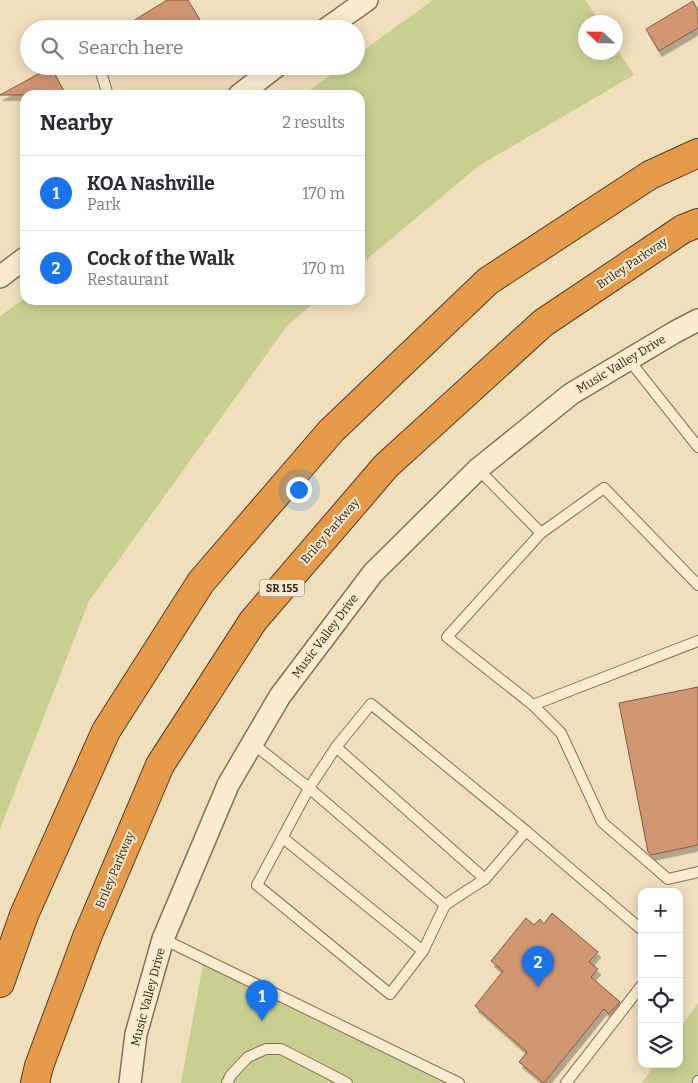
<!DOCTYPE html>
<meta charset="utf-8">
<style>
body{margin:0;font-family:Bitter,serif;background:#f7f7f7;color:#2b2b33}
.controls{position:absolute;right:15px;bottom:15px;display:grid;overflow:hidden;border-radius:10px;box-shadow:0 2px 12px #0003}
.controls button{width:45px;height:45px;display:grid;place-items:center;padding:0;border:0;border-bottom:1px solid #e1e1e2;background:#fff;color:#2b2b33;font:25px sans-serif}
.compass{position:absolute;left:578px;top:15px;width:45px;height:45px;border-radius:50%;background:#fff;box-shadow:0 2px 12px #0003;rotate:292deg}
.you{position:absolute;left:298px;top:489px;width:18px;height:18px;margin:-12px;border:4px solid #fff;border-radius:50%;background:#1a73e8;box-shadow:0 0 0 8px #1a73e833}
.badge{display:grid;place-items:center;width:32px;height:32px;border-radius:50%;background:#1a73e8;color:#fff;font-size:16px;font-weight:700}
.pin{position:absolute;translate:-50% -41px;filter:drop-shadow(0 1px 2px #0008)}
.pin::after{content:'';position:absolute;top:26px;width:18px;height:15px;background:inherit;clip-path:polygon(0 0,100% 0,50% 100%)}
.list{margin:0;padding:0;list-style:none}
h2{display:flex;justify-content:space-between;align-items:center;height:65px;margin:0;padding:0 20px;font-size:21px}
h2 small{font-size:16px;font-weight:400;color:#7c7c81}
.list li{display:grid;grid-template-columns:32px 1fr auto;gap:15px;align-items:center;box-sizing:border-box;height:75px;padding:0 20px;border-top:1px solid #e1e1e2}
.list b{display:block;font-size:19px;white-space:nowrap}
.list p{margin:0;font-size:16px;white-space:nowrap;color:#7c7c81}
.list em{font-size:16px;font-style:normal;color:#7c7c81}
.icon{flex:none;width:28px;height:28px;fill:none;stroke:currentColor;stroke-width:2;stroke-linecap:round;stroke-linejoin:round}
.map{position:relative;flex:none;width:698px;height:1083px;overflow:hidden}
.search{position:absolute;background:#fff;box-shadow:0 2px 12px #0003;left:20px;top:20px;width:345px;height:55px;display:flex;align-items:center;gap:12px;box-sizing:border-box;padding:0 18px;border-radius:28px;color:#7c7c81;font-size:19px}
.panel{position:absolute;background:#fff;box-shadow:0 2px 12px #0003;left:20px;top:90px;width:345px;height:215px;border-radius:15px}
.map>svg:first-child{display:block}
.green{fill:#c9ce91}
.building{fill:#d09571;stroke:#88573a;filter:url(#shadow)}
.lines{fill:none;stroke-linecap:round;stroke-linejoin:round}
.lane-casing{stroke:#886f56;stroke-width:12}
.street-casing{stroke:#886f56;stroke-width:24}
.highway-casing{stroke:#553d2a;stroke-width:30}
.lane{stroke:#faecd0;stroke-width:10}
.street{stroke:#faecd0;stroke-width:21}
.highway{stroke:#e49a48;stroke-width:28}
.labels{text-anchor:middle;stroke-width:4;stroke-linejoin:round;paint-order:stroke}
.shield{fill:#f7e9cd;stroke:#716150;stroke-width:1}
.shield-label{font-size:11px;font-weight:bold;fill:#37271b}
.street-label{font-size:12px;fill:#37271b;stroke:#f7e9cd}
</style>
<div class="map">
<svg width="698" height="1083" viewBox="0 0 698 1083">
<defs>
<filter id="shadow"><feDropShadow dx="3" dy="5.5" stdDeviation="0" flood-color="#0004"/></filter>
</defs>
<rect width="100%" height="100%" fill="#f0dfbd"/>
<g class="green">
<path d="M433 0H585L600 22H586V52H616V47L634 75 480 165 360 265V95H303L343 66H356V56Z"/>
<path d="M25 298V300H317L287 326 89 601 0 829V316Z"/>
<path d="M204 959 459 1083H181Z"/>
<path d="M698 1003V1083H642L655 1064H679V1030Z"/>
</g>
<g class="building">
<path d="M167 0H188L200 20 185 29H120Z"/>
<path d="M693 1 698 11V28L659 51 646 29Z"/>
<path d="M51 67 66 95H0Z"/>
<path d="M698 687V845L651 855 648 852 619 703Z"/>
<path d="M552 913 598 952 589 962 598 969 591 977 620 1002 609 1014 604 1009 544 1083 519 1062 527 1052 475 1006 503 971 491 961 526 918 534 925 540 919 544 924Z"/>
</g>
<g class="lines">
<g class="lane-casing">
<g id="lane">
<path d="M85 27 86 29"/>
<path d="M99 66 108 95"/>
<path d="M629 360 698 447"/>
<path d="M478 469 541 533"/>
<path d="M698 585 604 488 541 533 447 637 533 705 561 733 602 822 668 879 698 872"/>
<path d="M533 705 698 641"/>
<path d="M252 743 309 788 257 885 390 994 423 951 283 838"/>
<path d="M336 747 371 704 526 831 485 879"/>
<path d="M526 831 642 930"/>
<path d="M163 939 459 1083"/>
<path d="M423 951 445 905 309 788 336 747 485 879 445 905"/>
<path d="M227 1083 231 1075 248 1057 266 1049H281L347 1083"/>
<path d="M566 1083 642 985"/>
<path d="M698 1083V1081"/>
</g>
</g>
<g class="street-casing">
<g id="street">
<path d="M326 29 367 0"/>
<path d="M239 95 277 66"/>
<path d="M0 277 25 258"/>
<path d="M130 1083 136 1034 163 939 228 785 280 696 373 573 478 469 571 394 675 332 698 320"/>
</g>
</g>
<g class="highway-casing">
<g id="highway">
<path d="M0 983 24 915 106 731 201 582 331 431 488 281 650 175 698 153"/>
<path d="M35 1083 39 1066 87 937 160 765 253 621 386 466 543 323 683 229 698 223"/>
</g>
</g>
<use href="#lane" class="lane"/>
<use href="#street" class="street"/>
<use href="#highway" class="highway"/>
</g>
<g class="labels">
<rect class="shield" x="259.5" y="579.5" width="45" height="17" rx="4"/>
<g class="shield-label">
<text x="282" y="592">SR 155</text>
</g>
<g class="street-label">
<text transform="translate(632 263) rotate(-34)" y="4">Briley Parkway</text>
<text transform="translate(621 364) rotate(-31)" y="4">Music Valley Drive</text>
<text transform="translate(330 531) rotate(-49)" y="4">Briley Parkway</text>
<text transform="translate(325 636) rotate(-53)" y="4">Music Valley Drive</text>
<text transform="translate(115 870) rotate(-67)" y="4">Briley Parkway</text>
<text transform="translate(148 997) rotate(-75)" y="4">Music Valley Drive</text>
</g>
</g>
</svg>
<div class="controls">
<button>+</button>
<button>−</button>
<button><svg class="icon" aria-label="locate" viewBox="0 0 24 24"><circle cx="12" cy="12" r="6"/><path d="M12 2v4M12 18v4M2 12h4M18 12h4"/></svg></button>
<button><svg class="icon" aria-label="layers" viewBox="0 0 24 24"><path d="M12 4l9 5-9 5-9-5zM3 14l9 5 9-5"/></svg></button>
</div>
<svg class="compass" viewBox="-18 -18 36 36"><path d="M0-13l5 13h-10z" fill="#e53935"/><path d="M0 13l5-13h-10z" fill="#7c7c81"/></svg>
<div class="you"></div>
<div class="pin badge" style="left:262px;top:1021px">1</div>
<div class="pin badge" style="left:538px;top:987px">2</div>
<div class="search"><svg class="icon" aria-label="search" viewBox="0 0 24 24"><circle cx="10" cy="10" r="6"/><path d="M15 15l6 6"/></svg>Search here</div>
<section class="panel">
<h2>Nearby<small>2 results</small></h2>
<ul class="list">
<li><span class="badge">1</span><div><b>KOA Nashville</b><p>Park</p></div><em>170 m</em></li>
<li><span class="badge">2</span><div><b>Cock of the Walk</b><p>Restaurant</p></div><em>170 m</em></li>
</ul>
</section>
</div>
